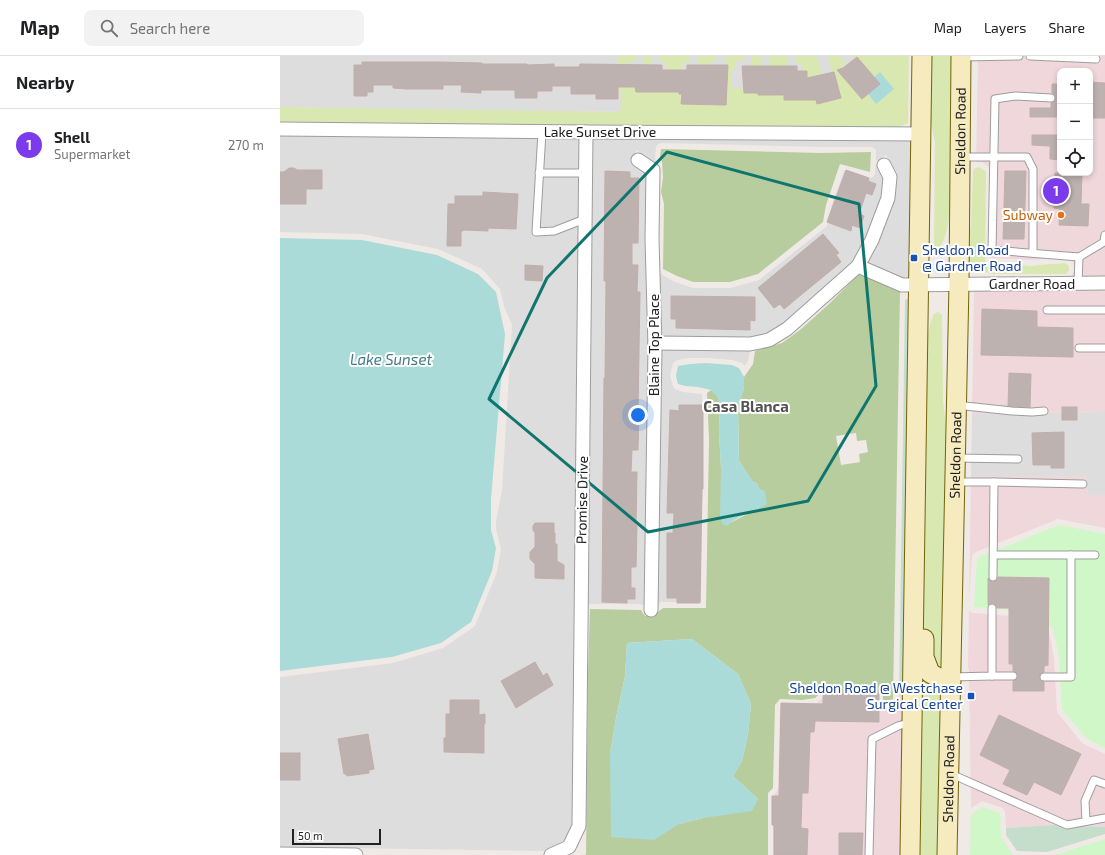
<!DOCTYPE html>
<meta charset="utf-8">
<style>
body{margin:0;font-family:"Exo 2",sans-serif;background:#f2f2f2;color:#202124}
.controls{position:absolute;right:12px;top:12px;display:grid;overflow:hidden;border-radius:8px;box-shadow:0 2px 6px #0003}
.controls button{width:36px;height:36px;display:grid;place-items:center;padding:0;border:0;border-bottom:1px solid #e0e0e0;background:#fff;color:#202124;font:20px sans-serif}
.scale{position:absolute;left:12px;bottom:10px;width:89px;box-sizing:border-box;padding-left:4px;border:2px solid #202020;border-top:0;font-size:11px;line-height:14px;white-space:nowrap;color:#202020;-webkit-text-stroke:3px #fff;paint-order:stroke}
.you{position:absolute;left:358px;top:359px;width:14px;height:14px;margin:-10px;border:3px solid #fff;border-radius:50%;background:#1a73e8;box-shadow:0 0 0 6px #1a73e833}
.badge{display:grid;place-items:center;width:26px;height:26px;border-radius:50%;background:#7c3aed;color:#fff;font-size:13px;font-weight:700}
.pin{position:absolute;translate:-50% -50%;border:2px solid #fff;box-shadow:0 1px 4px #0006}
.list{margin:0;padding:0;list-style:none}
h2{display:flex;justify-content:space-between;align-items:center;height:52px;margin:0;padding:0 16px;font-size:17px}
h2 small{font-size:13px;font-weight:400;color:#757577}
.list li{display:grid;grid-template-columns:26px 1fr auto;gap:12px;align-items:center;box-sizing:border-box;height:72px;padding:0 16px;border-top:1px solid #e0e0e0}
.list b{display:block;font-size:15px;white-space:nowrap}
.list p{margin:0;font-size:13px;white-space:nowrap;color:#757577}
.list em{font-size:13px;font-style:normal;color:#757577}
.icon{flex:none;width:22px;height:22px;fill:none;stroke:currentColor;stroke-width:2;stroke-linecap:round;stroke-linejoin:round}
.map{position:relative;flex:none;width:825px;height:799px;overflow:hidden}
header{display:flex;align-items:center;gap:24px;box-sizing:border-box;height:56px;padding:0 20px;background:#fff;border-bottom:1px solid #e0e0e0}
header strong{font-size:19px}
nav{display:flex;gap:22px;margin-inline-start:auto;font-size:14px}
.search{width:280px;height:36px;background:#f2f2f2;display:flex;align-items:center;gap:10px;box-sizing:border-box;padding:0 14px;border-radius:8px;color:#757577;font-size:15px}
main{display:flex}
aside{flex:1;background:#fff}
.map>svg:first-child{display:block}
.residential{fill:#dedddd}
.commercial{fill:#efd7dc;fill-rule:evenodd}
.grass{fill:#d9e7b0}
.forest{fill:#b8cd9e;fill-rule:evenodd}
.wetland{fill:#c5ddcb}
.park{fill:#cff7c7}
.water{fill:#aadbd9}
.building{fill:#bdb2b0;stroke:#c1aeaa}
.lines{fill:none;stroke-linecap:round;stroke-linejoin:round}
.lane-casing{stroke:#9d9d9d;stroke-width:9}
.street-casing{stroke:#9d9d9d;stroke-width:15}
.secondary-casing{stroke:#72630b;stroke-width:21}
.lane{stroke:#fff;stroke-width:7}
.street{stroke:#fff;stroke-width:13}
.secondary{stroke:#f6ebbe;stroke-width:19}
.marked{fill:none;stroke:#0f766e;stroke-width:3;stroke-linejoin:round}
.food-dot{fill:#e8710a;stroke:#fff;stroke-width:1.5}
.transit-dot{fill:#1a4fb4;stroke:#fff;stroke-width:1.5}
.labels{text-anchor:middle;stroke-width:4;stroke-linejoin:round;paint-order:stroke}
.street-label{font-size:14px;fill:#202020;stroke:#fff}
.food-label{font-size:14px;fill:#c56008;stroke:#fff;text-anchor:end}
.transit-label{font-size:14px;fill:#164399;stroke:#fff;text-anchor:start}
.water-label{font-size:15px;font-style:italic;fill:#447b8c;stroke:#fff}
.neighbourhood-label{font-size:15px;font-weight:bold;fill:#535353;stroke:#fff}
</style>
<header>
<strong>Map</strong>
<div class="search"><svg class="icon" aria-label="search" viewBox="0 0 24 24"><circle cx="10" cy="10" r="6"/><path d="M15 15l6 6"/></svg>Search here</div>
<nav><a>Map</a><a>Layers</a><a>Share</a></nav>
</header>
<main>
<aside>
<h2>Nearby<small></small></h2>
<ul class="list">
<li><span class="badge">1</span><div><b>Shell</b><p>Supermarket</p></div><em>270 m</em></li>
</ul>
</aside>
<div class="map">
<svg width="825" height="799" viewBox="0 0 825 799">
<rect width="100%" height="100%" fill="#f0eae7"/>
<g class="residential">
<path d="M0 0H623L622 58 224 55 0 51Z"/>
<path d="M0 80 300 83 293 768 284 785 265 795 0 791V621L113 607 163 592 195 570 217 516 221 493 216 473V465L222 434 232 269 224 250 220 233 202 213 158 193 82 178 0 176Z"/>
<path d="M312 83 634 84 633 222H623L587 207 615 117 606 99 596 105V94L592 91H541L381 87 377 89 376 92 375 101 377 111 376 109 357 94 350 106 367 118 369 287 365 550 360 548H308Z"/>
<path d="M596 107 604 122 602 140 586 180 574 206 503 267 487 277 469 281H381L379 217 395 226 413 232H450L479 224 547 170 551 151 564 115 591 122 593 121 595 118Z"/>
<path d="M381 294 470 295 468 305 465 310 462 307 453 304 426 302H409L397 304 393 307 390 320 393 330 395 333 403 336 422 338 423 383 421 546H381L377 550Z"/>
<path d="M825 356V439H808L806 420H691L692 358Z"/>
</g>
<g class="commercial">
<path d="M704 0H825V221H791L794 215V209L792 205 787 201 752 204 710 202 711 114 709 111 702 106H696L698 1ZM780 15H810V117H780Z"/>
<path d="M825 234V356L692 358 694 235Z"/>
<path d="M691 420H806L808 439H825V472L778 463 696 496 693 498 692 501 689 548Z"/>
<path d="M689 553 690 556 694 557 745 561 769 576 774 601 777 656 802 687 825 698V771L774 769 726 772 725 756 723 752 702 745 691 752 689 612 688 613Z"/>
<path d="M624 634 622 799H493V740L497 735 498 732 500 652 502 649 536 648 543 641 598 645 599 650 603 652 616 648 618 645 619 637Z"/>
</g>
<g class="grass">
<path d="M338 0H356L355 6H345V11L343 12 342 31H355L366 9H364V0H371V9H370L369 36H392L388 11H385V6H380V0H409V6H404V11H401V15L399 16V38H402V48H418L420 9H418V0H436V6H430L427 43V49H446L447 10 445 9V0H463V5H456V14H451V32H463L464 37H472L471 0H481V10H478V39H498V16H491V10H489V0H507V10H504V44H526L527 15H522L521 7H515V0H537L542 19 560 41 554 16H552L548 0H558L566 7 563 10 567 15 565 23 582 43 588 38 596 48 614 33 600 17 594 21 577 1 574 3 571 0H629L628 67 619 71 364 69 276 70 0 68V51L340 56 341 44Z"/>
<path d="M650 0H673L670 155C668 168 667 182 659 192L655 191 654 188 655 86 649 57Z"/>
<path d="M699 111 706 116 705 207 752 210 759 209 785 207 789 210V214L786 218H710L691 207 686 198V186L691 170 693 115 695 112Z"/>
<path d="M658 256 662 259 663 345 666 368 659 799H636L646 288 651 265 654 258Z"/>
</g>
<g class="forest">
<path d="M381 93 541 97 591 96 590 116 560 108 546 149 543 166 478 218 450 226H413L397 220 383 213 384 148 381 136 383 121 382 106 380 100Z"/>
<path d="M579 218 620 235 613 643 603 646V636L543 635 541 636 535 642 522 644 500 643 495 649 493 732 488 737V799H305L306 798 308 617 310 553 361 554 365 560C373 560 377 557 383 552H426L429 383 427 337 431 334 437 339 440 349 439 377 441 412 450 467 481 451 479 433 477 427 473 426 459 405 458 349 464 332V321L473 308 475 295 502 287 520 274 549 248ZM576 377 577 385 586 384 588 396 579 398 580 406 561 409 556 380ZM412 583 458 618 471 648 468 678 462 705 453 720 478 743 423 762 399 768 330 698 336 662 345 620 347 587Z"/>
</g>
<g class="wetland">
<path d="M632 241 624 634 619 637 625 244Z"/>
<path d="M774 769 825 771V778L767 796 737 795 726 779V772Z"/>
</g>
<g class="park">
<path d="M779 469 825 478V692L806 682 782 653 779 601 773 572 746 555 694 551 697 502Z"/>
<path d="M702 751 720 757 721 781 733 799H690L691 759Z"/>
<path d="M825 783V799H775Z"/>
</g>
<g class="water">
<path d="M600 16 614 33 596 48 588 38 600 28 594 21Z"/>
<path d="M0 182 82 184 157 199 198 218 216 236 225 278 211 443V474L216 492 212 515 191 566 161 587 112 601 0 615Z"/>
<path d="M426 307 452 309 459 312 464 321V332L458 349 459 405 473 426 477 427 479 433 485 435 487 448C474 456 458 459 447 470L442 468 440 460 441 412 439 377 440 349 437 340 431 334 418 331 405 330 398 328 396 320 398 310 410 308Z"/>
<path d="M412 583 458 618 471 648 468 678 462 705 453 720 478 743 472 755 423 762 399 768 374 784 331 781 330 698 336 662 345 620 347 587Z"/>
</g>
<g class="building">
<path d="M577 1 600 28 582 43 557 14 563 12Z"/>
<path d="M82 6H159L202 7V8H247V9L274 8V11H299L300 8 382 9V14H407V9H448L446 49 401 48 402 38H399V36H356L355 31H338V43H316V38H291V30H272V35H257V42H235V34H201V37L181 36 182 29H163V33H127L113 32V29H93V36H87V40H74V9H82Z"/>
<path d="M462 10H517V15H527V22L554 16 561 42 537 48 536 44H504V39H478V37H464Z"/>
<path d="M810 26 825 27V62H810Z"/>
<path d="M772 28H780V61H750V52H771V47L775 45 776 42 774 38 772 37Z"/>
<path d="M752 79H780V104L770 103V90L752 89Z"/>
<path d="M9 112H14L17 114H42V133H26V148H0V116H4Z"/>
<path d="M566 114 589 122 588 125 596 128 592 139 586 137 579 158 584 160 580 172 572 169 571 175 547 166Z"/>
<path d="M325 115 350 116V122H359L358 187H352V209H358L357 236H360L358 354H359L358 394H352L351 416H357L356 470H357L356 511H351V532H355V543H347V547L322 546 324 322H325L326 225H324Z"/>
<path d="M725 115H746L744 183H723Z"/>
<path d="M775 117H802L801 148H809L808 170 779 169 780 153 774 152Z"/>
<path d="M203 136 238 138 236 173 208 172V175L183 174V175H181V190H167L168 148H175V140H203Z"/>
<path d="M543 178 559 197 556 199 561 206 504 253 500 248 494 252 478 232Z"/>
<path d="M245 209 263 210 262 225 245 224Z"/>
<path d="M391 240 475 241V265L470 264V274L396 272V263H391Z"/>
<path d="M702 253 757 255V271L793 272V301L701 299Z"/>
<path d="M729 317 751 318 750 351 728 350Z"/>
<path d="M399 349H423V433H422L420 547H397V542H387V477H393L394 457H387L390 354 399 355Z"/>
<rect x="782" y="351" width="15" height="13"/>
<path d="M784 376V412H771V409H753L752 377Z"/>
<path d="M255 467H274V477H275V488H277V505L284 509V523L255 522V508L250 503V496L255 491V477L253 474V470Z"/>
<path d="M718 521 769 522 768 609 764 610V616L761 617 759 621 760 624 764 626V635H733V625L737 623 738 620 736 616 733 615V608H729V552H717L716 549 712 547 708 549V522L710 525 713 526 717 524Z"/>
<path d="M255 606 263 620 267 617 273 629 236 652 221 625Z"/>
<path d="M543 635 599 636V666L535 665 534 676H530L528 737H522L521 772 528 773 527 799H494V769H492V740H499L501 647 543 648Z"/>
<path d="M170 644H199V659L205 658V668H204V697L164 696V682H166V658H170Z"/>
<path d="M719 659 801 698 781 739 754 726 747 739 723 728 730 714 700 699Z"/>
<path d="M88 678 94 713 89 714V717L67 720 66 718H64L58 683Z"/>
<rect x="0" y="697" width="20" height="27"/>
<path d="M559 777H583L582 799H559Z"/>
</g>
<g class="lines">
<g class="lane-casing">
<g id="lane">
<path d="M750 0 816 3"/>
<path d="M681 1 739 0"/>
<path d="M771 42 735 40 715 43 712 194 799 201 824 186 825 179"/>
<path d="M262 76 256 176 274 175 305 163"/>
<path d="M680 101H747L753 113V197"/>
<path d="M259 117H306"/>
<path d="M798 228 799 201"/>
<path d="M767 254H825"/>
<path d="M799 292H825"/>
<path d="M676 349 732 355 752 356 764 355"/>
<path d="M675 402 738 403"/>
<path d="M675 426H714L713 521"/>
<path d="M714 426 803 428"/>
<path d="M714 499H791V621H764"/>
<path d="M791 499H815"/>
<path d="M712 620H733"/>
<path d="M671 621 712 620V552"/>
<path d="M671 718 787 769 825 762"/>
<path d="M806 765 805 745 814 724 825 728"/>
<path d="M589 799 592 683 618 670 631 666"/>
</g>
</g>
<g class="street-casing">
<g id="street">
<path d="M0 73 306 76 641 78"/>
<path d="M358 104 373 114 372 183 375 291 371 554"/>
<path d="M578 210 592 184 608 142 610 121 604 109"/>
<path d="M375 287 470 288 489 284 507 273 578 210 622 229 825 227"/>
<path d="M0 798 76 799"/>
<path d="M271 799 289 791 299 770 306 76"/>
</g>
</g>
<g class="secondary-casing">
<g id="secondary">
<path d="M644 583V601L650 617 659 622 671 626"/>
<path d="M630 799 642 0"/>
<path id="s1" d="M667 799 679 228 681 0"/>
</g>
</g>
<use href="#lane" class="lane"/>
<use href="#street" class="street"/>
<use href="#secondary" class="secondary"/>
</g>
<path class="marked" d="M387 96 579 148 596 330 528 445 368 476 209 343 267 222Z"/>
<circle class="food-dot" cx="781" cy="159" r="4"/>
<g class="transit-dot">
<rect x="630" y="198" width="8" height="8" rx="2"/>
<rect x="687" y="636" width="8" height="8" rx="2"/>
</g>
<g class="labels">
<g class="street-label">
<text x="320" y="81">Lake Sunset Drive</text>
<text dy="5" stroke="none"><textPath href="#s1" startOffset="724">Sheldon Road</textPath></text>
<text x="752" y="233">Gardner Road</text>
<text transform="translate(374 289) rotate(-90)" y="5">Blaine Top Place</text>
<text dy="5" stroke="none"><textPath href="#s1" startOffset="400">Sheldon Road</textPath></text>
<text transform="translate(302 444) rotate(-89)" y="5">Promise Drive</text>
<text dy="5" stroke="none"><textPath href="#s1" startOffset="76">Sheldon Road</textPath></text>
</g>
<g class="food-label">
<text x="773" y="164">Subway</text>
</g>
<g class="transit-label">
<text x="642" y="199">Sheldon Road<tspan x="642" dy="16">@ Gardner Road</tspan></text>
<text x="683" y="637" text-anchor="end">Sheldon Road @ Westchase<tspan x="683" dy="16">Surgical Center</tspan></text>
</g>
<g class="water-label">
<text x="111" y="309">Lake Sunset</text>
</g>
<g class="neighbourhood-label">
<text x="466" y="356">Casa Blanca</text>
</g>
</g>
</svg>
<div class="controls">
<button>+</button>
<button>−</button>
<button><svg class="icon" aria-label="locate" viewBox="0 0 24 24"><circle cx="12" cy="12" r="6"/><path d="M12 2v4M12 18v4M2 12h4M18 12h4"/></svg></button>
</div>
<div class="scale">50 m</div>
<div class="you"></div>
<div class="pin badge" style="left:776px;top:135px">1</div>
</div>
</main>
